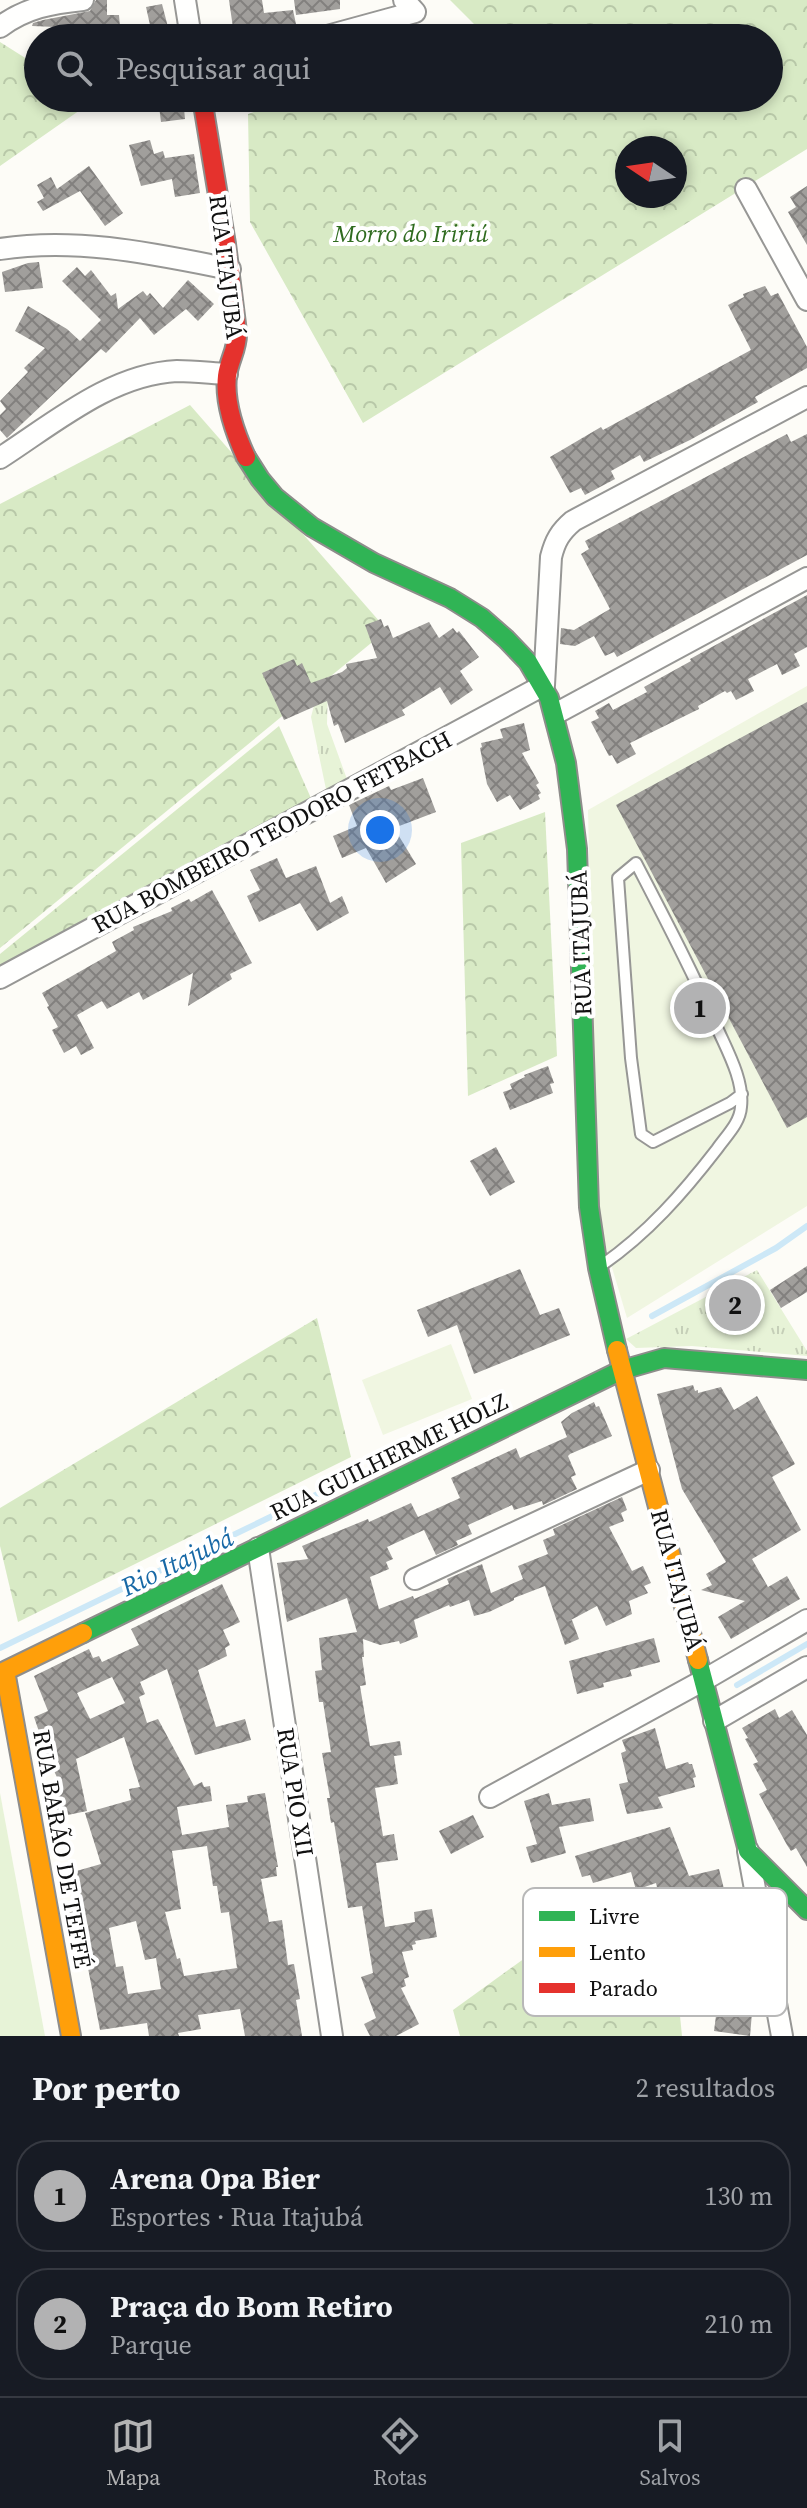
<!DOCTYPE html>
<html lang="pt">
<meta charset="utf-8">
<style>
body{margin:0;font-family:"Source Serif 4",serif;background:#242831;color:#f1f3f6}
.compass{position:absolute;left:615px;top:136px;width:72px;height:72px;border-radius:50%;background:#171b24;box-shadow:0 4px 12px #0003;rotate:283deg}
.you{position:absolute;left:380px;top:830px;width:28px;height:28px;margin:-20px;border:6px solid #fff;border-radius:50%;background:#1a73e8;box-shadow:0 0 0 12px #1a73e833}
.badge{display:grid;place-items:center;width:52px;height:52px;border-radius:50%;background:#b2b2b3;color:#111;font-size:26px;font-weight:700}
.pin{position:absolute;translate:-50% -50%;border:4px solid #fff;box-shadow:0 2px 8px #0006}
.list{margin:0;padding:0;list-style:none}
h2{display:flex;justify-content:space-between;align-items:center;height:104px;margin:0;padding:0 32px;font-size:34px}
h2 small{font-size:26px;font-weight:400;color:#9ea1a6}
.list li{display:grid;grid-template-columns:52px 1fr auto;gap:24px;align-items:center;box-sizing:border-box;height:112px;margin:0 16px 16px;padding:0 16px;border:2px solid #363941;border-radius:32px}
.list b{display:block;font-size:30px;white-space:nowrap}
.list p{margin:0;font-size:26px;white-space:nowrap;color:#9ea1a6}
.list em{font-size:26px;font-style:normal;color:#9ea1a6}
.icon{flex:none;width:44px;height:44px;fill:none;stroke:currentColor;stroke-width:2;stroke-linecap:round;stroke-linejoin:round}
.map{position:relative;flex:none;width:807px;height:2036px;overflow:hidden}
.search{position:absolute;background:#171b24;box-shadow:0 4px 12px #0003;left:24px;right:24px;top:24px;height:88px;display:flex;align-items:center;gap:20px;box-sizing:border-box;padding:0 28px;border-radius:44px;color:#9ea1a6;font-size:30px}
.sheet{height:360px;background:#171b24}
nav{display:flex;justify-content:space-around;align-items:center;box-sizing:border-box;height:112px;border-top:2px solid #363941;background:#171b24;font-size:22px;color:#9ea1a6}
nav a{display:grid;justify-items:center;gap:4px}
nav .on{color:#b2b2b3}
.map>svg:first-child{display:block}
.grass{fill:#e7f3d7}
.forest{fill:url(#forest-crowns);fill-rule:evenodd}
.park{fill:url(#park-tufts)}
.pitch{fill:#f0f6e1}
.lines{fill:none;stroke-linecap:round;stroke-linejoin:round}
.stream{stroke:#cde8f7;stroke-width:6}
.building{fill:url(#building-cross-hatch);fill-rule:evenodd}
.lane-casing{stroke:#979795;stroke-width:14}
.street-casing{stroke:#979795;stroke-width:24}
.fast-casing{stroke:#8e8d8b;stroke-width:22}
.slow-casing{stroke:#8e8d8b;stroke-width:22}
.jam-casing{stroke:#8e8d8b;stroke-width:22}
.lane{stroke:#fffffe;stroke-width:10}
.street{stroke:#fffffe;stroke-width:20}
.fast{stroke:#30b455;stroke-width:18}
.slow{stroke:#ff9f0a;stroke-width:18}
.jam{stroke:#e5322d;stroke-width:18}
.labels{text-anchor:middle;stroke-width:8;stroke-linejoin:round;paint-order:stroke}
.park-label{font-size:24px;font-style:italic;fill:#2f6b1f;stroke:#fff}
.street-label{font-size:24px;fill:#111;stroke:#fff}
.water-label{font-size:26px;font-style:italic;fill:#1768a6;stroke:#fff}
.key{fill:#fff;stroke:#b8b8b8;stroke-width:2}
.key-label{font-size:22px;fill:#111}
</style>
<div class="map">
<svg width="807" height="2036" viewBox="0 0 807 2036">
<defs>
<pattern id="forest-crowns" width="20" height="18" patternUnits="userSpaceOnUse" patternTransform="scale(2)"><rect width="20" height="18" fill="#d8eac5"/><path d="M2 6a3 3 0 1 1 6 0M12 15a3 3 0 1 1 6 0" fill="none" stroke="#b8c8a8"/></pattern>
<pattern id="park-tufts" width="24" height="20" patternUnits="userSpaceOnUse" patternTransform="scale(2)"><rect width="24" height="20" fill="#e7f3d7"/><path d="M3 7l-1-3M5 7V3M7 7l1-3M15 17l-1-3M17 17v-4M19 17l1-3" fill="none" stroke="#c5cfb8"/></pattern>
<pattern id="building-cross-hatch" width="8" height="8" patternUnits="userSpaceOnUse" patternTransform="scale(2)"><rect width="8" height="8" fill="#a19f9c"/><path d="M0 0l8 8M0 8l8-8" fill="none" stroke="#82807e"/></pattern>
</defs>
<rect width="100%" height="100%" fill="#fdfcf7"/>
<path class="grass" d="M0 1793 45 2036H0Z"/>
<g class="forest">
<path d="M450 0H807V149L363 423 250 222 248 114 294 98H769V38H468L482 32ZM627 148H675V196H627Z"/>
<path d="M0 42 38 66V98H89L93 101 0 166Z"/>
<path d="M190 405 387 630 0 948V504Z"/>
<path d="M279 726 314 805 0 965V954Z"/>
<path d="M545 812 557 1056 468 1096 461 843Z"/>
<path d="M317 1318 351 1457 18 1622 0 1546V1508Z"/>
<path d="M611 1896 673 1946 682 2036H460L453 2010Z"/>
</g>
<g class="park">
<path d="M328 683 327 724 348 782 327 794 311 717 318 690Z"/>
<path d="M757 1270 807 1351V1356L692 1346 636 1348 626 1339Z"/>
</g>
<g class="pitch">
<path d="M807 686V1206L627 1318 597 1217 588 810Z"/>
<path d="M451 1344 472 1399 383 1435 362 1380Z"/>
</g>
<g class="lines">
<g class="stream">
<path d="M652 1316 776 1248 807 1226"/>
<path d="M0 1648 355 1476"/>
<path d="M737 1685 807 1644"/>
</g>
</g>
<g class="building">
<path d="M96 0H107V15H119L121 38H87L84 36V31H79V28L32 26 33 23 43 20 90 11Z"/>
<path d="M229 0H262L264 13 293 10 296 24 234 35Z"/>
<path d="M294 0H340V9L296 15Z"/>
<path d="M162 4 169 31 152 34 146 7Z"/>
<path d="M158 98H183L185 119 161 122Z"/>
<path d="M150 140 154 154 163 151 165 158 194 154 200 193 175 197 172 179 141 186 129 145Z"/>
<path d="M89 166 123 213 105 226 80 191 43 211 37 202 44 198 37 185 51 177 57 189Z"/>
<path d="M807 186V245L788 212 796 207 790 197Z"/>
<path d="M39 262 43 288 5 292 2 272 28 263Z"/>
<path d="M77 267 85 276 91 270 111 296 116 293 118 309 143 291 147 296 150 293 163 308 188 280 214 304 198 321 186 309 154 335 140 318 106 353 101 349 7 438 0 430V415L6 409 0 401 28 372 24 368 45 348 15 331 28 306 67 329 80 341 101 320 62 281Z"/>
<path d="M765 286 771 296 778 293 807 347V368L755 397 758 402 690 440 644 462 640 455 611 471 615 479 585 495 581 488 570 493 550 457 601 427 603 430 751 350 728 305 744 297 743 294Z"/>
<path d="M787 434 791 442 807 434V555L617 657 614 652 605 656 594 636 575 646 560 644 561 628 574 630 610 609 581 554 589 549 585 541Z"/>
<path d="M807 595V647L794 654 800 666 782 675 777 664 748 679 754 691 736 700 731 691 727 693 725 691 698 706 699 709 630 743 636 754 617 764 612 755 609 756 591 722 599 718 595 711 609 703 613 710 647 692 644 687 691 661 690 659Z"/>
<path d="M381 619 384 627 388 625 393 638 429 622 439 638 453 628 457 633 459 631 479 657 460 671 473 690 451 705 440 687 402 710 405 715 345 743 338 724 334 726 327 701 284 720 262 673 294 659 297 666 302 663 311 683 342 672 347 668 346 664 377 658 365 625Z"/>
<path d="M807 702V1117L787 1128 616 805Z"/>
<path d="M524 723 530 750 522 753 539 783 536 785 541 793 538 795 540 799 520 810 510 795 497 802 487 784 480 748 482 747 481 743 503 738 500 729Z"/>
<path d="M423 778 436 812 394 828 416 864 386 883 366 848 342 858 333 836 357 826 349 805 389 786 391 790Z"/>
<path d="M277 858 286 878 316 866 330 903 342 896 349 913 317 931 300 903 259 922 247 896 260 890 250 870Z"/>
<path d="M212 890 252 963 230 974 232 979 188 1006 193 973 143 1000 139 992 107 1009 102 1001 77 1015 94 1048 81 1055 76 1046 64 1053 52 1030 58 1027 47 1007 49 1006 42 993 116 951 112 942 134 930 133 927 172 911 171 908 189 899 191 902Z"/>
<path d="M548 1066 554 1083 550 1084 553 1093 510 1110 503 1092 512 1089 510 1084 525 1077 524 1075Z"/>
<path d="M496 1147 515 1182 490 1196 470 1161Z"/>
<path d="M807 1266V1292L781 1308 770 1290Z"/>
<path d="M520 1269 540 1315 559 1308 570 1335 474 1374 457 1325 428 1337 417 1310Z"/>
<path d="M693 1385 695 1391 698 1390V1393L721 1387 734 1410 757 1396 795 1464 772 1477 801 1530 752 1559 768 1587 787 1576 800 1599 731 1639 718 1617 745 1601 701 1590 712 1585 706 1574 726 1562 682 1489 657 1394Z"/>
<path d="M594 1402 596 1407 599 1406 612 1436 570 1454 568 1456 576 1475 571 1477 577 1489 543 1505 542 1501 514 1510 512 1505 468 1525 472 1534 456 1541 458 1545 436 1555 424 1530 387 1547 393 1559 386 1562 389 1569 370 1577 379 1609 413 1596 414 1599 449 1584 447 1579 482 1564 491 1593 523 1579 518 1566 548 1554 543 1540 555 1535 553 1529 622 1497 627 1510 621 1513 624 1521 609 1527 632 1571 643 1566 651 1583 644 1586 648 1593 629 1601 632 1614 606 1626 597 1606 569 1621 572 1620 579 1639 565 1645 545 1586 514 1598V1600L489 1612 474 1616 469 1600 450 1607 449 1605 414 1620 418 1637 400 1644 399 1641 380 1645 363 1639 364 1657H362L366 1685 360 1686 370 1746 400 1741 402 1755 394 1756 398 1784 375 1788 383 1836 394 1834 398 1860 376 1863 385 1927 415 1922 414 1912 432 1909 437 1937 415 1941 416 1944 412 1945 413 1950 402 1952 409 1977 404 1979 406 1986 401 1988 419 2024 396 2036H370L364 2024 376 2018 361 1977 373 1973 362 1906 348 1908 334 1822 331 1823 327 1798H330L322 1753 331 1752 323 1702H319L315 1671 322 1670 319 1638 357 1632 347 1598 287 1622 277 1563 308 1559 302 1546 368 1519 369 1522 411 1503 418 1517 460 1498 451 1478 516 1448 520 1458 567 1437 561 1422 572 1413Z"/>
<path d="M222 1584 240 1622 223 1630 230 1645 225 1648 227 1656 198 1670 216 1727 245 1719 251 1740 195 1755 167 1669 140 1682 145 1694 139 1697 147 1723 158 1719 194 1786 202 1782 204 1787 210 1786 212 1801 177 1807 182 1835 229 1827 226 1805 248 1802 247 1796 265 1793 278 1867H276L277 1876 261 1879 269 1922 282 1920 288 1965 294 1964 300 1999 296 2000 302 2036H245L240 2009 198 2015 201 2029 178 2033 179 2036H149L147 2023 100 2030 87 1963 83 1964 77 1931 70 1933 67 1913 83 1909 73 1872 101 1864 85 1813 131 1800 129 1789 140 1787 124 1737 76 1759 87 1811 58 1817 53 1790 62 1788 48 1758 34 1717 48 1711 34 1676 89 1649 93 1658 99 1656 102 1662 139 1645 131 1629ZM112 1677 125 1703 90 1719 77 1693ZM207 1846 213 1886H217L221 1913 229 1912 237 1968 184 1976 180 1958 177 1959 165 1912 181 1909 172 1851ZM136 1921 145 1960 156 1958 161 1989 128 1994 123 1966 116 1967 109 1928Z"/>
<path d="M654 1638 660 1662 630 1670 632 1676 603 1683 604 1687 577 1694 569 1661Z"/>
<path d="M775 1709 779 1718 792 1710 807 1735V1867L796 1848 791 1851 787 1845 759 1794 767 1790 753 1764 758 1762 745 1739 748 1738 742 1728Z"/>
<path d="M655 1728 666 1769 688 1762 689 1764H692L696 1777 693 1778 695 1787 658 1797 663 1808 627 1814 619 1784 628 1782 621 1753 626 1751 622 1740Z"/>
<path d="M549 1793 552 1805 590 1798 594 1821 559 1827 566 1853 531 1863 526 1847 537 1844 524 1801Z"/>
<path d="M473 1815 484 1837 451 1854 439 1831Z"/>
<path d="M670 1827 689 1876 719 1869 730 1913 734 1952 709 1955 708 1947 691 1948 688 1914 670 1919 668 1912 663 1914 656 1883 636 1890 631 1872 593 1883 590 1875 582 1877 575 1856Z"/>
<path d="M717 2008 752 2013 750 2036 714 2031Z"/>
</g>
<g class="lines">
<g class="lane-casing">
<path id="lane" d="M602 1265C648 1233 683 1193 717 1149 726 1136 740 1123 741 1107 744 1082 729 1054 719 1032 694 974 665 919 636 863L618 878 631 1058 641 1134 653 1142 730 1103 742 1094"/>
</g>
<g class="street-casing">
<g id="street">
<path d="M185 0 191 38"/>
<path d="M0 27C25 8 52 3 83 0"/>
<path d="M320 38 415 12 404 0"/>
<path d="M746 189 807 300"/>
<path d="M0 249C78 237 154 254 230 269"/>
<path d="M0 458C53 424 111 374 177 371 193 371 210 373 227 374"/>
<path d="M555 714 807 578"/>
<path d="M0 978 544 685 551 557C555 541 560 532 573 521L807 397"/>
<path d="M258 1548 332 2036"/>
<path d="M415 1579 649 1470"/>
<path d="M714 1721 807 1667"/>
<path d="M490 1797 704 1680 807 1620"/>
<path d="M748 1851 782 2036"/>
</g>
</g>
<g class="fast-casing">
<g id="fast">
<path d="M246 457 260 479 275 497 312 527 374 563 450 598 482 618 506 639 528 662 549 698 566 763 577 849 589 1207 598 1268 617 1350"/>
<path d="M83 1633 622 1370 664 1358 807 1370"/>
<path d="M698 1660 748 1851 807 1910"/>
</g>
</g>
<g class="slow-casing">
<g id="slow">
<path d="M617 1350 698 1660"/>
<path d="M71 2036 5 1671 83 1633"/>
</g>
</g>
<g class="jam-casing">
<path id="jam" d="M202 98 226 244 237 332C238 348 229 360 227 376 224 402 235 433 246 457"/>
</g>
<use href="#lane" class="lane"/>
<use href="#street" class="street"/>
<use href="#fast" class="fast"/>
<use href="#slow" class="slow"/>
<use href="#jam" class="jam"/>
</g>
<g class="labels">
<g class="park-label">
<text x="411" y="242">Morro do Iririú</text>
</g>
<g class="street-label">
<text transform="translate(226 267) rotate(83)" y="8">RUA ITAJUBÁ</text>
<text transform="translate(272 832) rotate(-28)" y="8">RUA BOMBEIRO TEODORO FETBACH</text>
<text transform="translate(581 943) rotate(-92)" y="8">RUA ITAJUBÁ</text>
<text transform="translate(389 1457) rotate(-26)" y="8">RUA GUILHERME HOLZ</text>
<text transform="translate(677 1580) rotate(75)" y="8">RUA ITAJUBÁ</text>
<text transform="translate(295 1792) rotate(81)" y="8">RUA PIO XII</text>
<text transform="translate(62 1849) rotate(80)" y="8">RUA BARÃO DE TEFFÉ</text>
</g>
<g class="water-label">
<text transform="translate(177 1562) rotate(-26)" y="9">Rio Itajubá</text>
</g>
</g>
<rect x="523" y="1888" width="264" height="128" rx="12" class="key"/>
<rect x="539" y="1911" width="36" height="10" fill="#30b455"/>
<rect x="539" y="1947" width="36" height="10" fill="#ff9f0a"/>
<rect x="539" y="1983" width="36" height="10" fill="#e5322d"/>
<g class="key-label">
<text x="589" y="1924">Livre</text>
<text x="589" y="1960">Lento</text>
<text x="589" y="1996">Parado</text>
</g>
</svg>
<svg class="compass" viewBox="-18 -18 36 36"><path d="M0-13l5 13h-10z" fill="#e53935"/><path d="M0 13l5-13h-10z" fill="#9ea1a6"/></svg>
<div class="you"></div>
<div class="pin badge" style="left:700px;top:1008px">1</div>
<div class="pin badge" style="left:735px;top:1305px">2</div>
<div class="search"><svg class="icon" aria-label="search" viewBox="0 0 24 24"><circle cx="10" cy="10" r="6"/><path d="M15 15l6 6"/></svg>Pesquisar aqui</div>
</div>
<section class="sheet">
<h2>Por perto<small>2 resultados</small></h2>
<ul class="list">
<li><span class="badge">1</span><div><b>Arena Opa Bier</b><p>Esportes · Rua Itajubá</p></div><em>130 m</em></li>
<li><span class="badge">2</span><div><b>Praça do Bom Retiro</b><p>Parque</p></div><em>210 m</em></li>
</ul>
</section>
<nav>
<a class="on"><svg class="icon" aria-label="map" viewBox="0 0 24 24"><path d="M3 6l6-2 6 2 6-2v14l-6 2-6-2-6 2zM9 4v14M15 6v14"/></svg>Mapa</a>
<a><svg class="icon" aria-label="directions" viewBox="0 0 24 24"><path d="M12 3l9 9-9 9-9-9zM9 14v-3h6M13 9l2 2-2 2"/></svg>Rotas</a>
<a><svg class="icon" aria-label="saved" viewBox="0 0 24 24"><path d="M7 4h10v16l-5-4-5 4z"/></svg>Salvos</a>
</nav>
